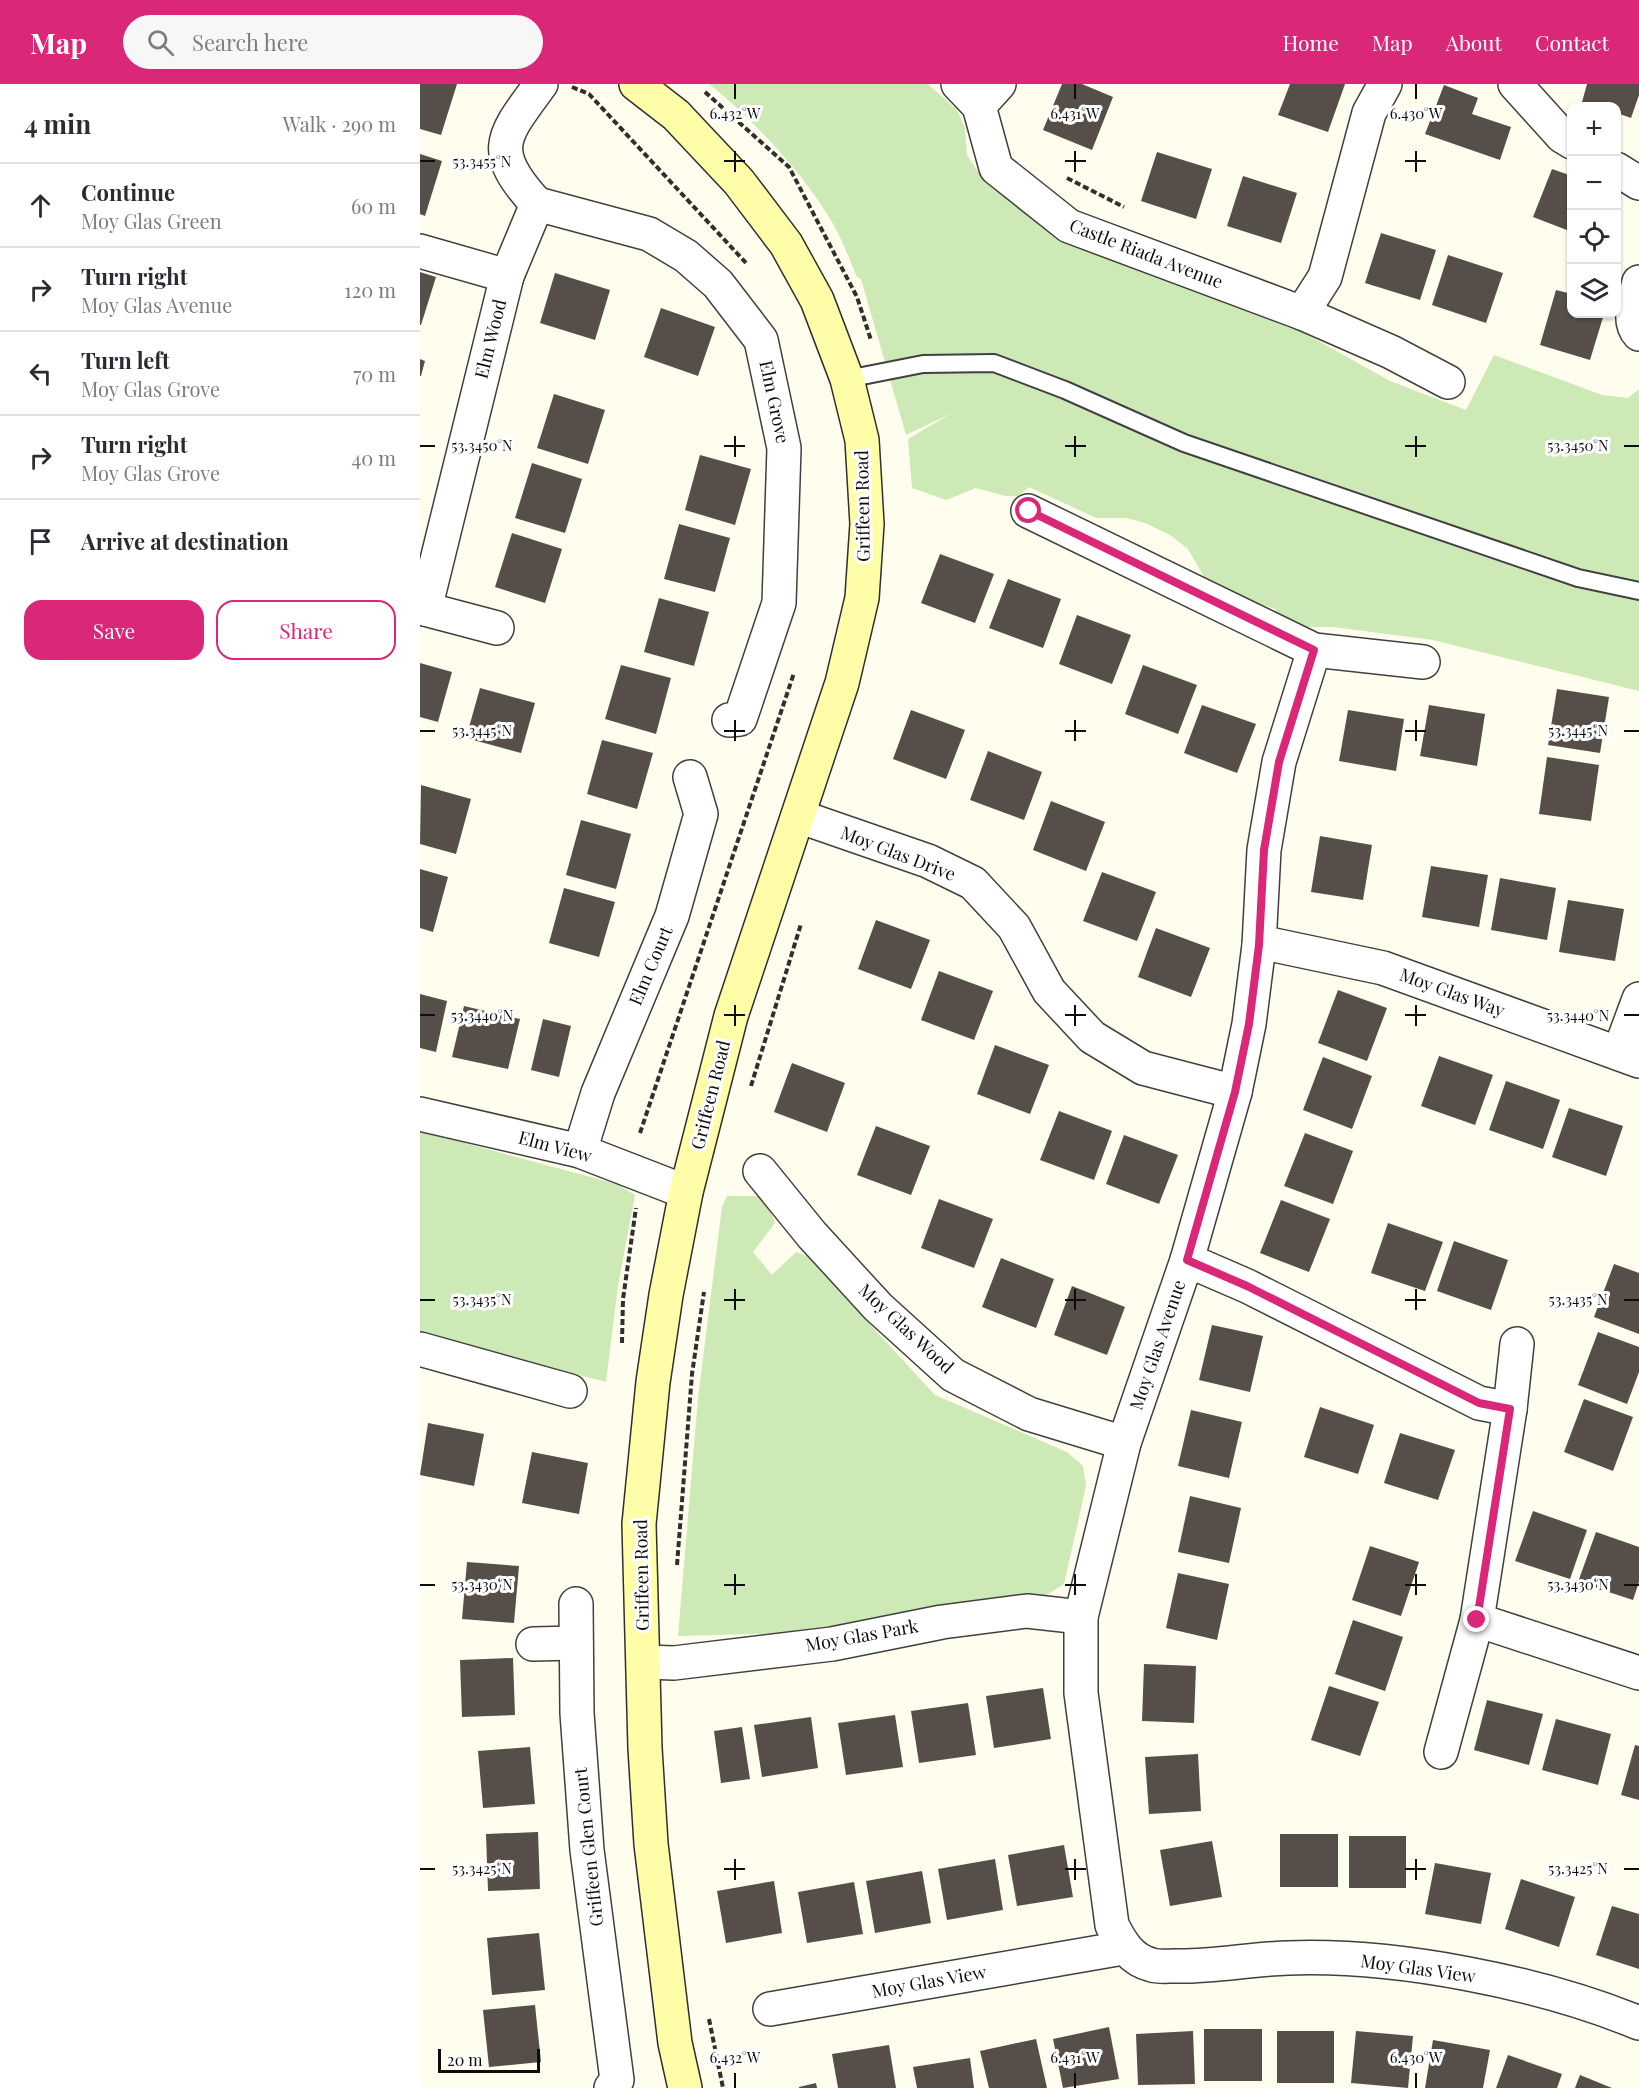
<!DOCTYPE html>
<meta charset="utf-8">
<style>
body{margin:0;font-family:"Playfair Display",serif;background:#f7f7f7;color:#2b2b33}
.controls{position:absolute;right:18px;top:18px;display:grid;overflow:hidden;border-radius:12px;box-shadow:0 2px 4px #0004}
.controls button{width:54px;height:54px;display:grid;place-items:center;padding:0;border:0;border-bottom:2px solid #e1e1e2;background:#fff;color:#2b2b33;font:30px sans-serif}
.scale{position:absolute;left:18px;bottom:15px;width:102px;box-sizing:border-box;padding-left:6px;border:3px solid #0d0d0d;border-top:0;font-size:16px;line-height:21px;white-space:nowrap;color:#0d0d0d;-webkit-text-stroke:4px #fff;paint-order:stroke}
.stop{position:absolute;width:18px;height:18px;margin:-14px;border:4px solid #db2777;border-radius:50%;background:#fff}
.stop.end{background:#db2777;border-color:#fff;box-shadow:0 2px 6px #0008}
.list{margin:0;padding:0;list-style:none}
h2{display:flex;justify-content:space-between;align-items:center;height:78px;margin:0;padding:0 24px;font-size:26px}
h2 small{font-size:20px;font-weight:400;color:#7c7c81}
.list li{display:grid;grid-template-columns:39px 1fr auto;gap:18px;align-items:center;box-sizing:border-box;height:84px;padding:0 24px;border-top:2px solid #e1e1e2}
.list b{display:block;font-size:22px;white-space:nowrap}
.list p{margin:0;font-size:20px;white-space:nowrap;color:#7c7c81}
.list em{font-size:20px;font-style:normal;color:#7c7c81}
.actions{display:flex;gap:12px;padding:18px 24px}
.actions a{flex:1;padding:14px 0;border:2px solid #db2777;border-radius:18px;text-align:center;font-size:21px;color:#db2777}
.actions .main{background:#db2777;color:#fff}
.icon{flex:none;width:33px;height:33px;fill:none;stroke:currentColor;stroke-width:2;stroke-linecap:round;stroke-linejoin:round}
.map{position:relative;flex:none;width:1219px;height:2004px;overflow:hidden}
header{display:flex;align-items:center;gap:36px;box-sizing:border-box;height:84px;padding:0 30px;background:#db2777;color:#fff}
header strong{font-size:28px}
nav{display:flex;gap:33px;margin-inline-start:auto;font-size:21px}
.search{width:420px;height:54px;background:#f7f7f7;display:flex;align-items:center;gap:15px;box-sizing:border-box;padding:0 21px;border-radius:33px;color:#7c7c81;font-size:22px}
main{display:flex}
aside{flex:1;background:#fff}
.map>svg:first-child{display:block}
.grass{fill:#cdeab6}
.building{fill:#564f49}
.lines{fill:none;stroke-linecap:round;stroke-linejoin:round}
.lane-casing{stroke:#404040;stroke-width:20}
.street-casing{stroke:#404040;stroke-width:36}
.secondary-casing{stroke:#2f2f2f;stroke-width:36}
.path{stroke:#2f2f2f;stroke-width:4;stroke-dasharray:6 3;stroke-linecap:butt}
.lane{stroke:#fff;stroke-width:16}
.street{stroke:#fff;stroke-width:33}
.secondary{stroke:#fffda8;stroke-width:33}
.route{stroke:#db2777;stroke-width:8}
.ticks{fill:none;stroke:#0d0d0d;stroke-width:2}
.labels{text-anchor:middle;stroke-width:6;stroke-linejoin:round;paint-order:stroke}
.street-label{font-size:18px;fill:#0d0d0d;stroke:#fff}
.ticks-label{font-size:15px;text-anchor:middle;fill:#0d0d0d;stroke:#fff;stroke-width:6;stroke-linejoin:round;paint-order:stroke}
</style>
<header>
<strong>Map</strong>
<div class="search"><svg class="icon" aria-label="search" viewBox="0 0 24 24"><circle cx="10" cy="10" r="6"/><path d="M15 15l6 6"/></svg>Search here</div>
<nav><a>Home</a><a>Map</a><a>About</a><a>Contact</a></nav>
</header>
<main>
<aside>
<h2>4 min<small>Walk · 290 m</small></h2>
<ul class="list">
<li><svg class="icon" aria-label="ahead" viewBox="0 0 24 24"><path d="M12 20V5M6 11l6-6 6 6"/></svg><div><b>Continue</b><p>Moy Glas Green</p></div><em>60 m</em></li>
<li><svg class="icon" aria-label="right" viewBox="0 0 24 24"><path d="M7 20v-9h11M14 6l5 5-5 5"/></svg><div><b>Turn right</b><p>Moy Glas Avenue</p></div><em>120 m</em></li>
<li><svg class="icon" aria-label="left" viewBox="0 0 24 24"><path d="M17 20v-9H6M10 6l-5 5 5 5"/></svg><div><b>Turn left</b><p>Moy Glas Grove</p></div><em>70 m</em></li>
<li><svg class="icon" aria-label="right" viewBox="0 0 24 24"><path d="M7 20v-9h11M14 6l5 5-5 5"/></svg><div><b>Turn right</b><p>Moy Glas Grove</p></div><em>40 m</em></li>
<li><svg class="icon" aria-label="arrive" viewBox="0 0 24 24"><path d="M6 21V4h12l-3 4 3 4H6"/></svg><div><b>Arrive at destination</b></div></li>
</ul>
<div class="actions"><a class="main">Save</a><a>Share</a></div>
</aside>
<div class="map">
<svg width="1219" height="2004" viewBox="0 0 1219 2004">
<rect width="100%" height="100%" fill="#fffded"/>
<g class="grass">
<path d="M289 0H508L537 26 545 44 547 71 562 94 595 117 755 195 877 245 970 297 1046 326 1074 271 1182 311 1208 314 1219 305V607L1013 556 913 543H882L858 535 855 525 796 506 787 498 768 465 750 451 725 439 706 434H676L609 403 598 412H585L556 404 526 416 492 404 488 355 530 330 486 351 441 195 437 193C429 175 422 155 412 138 383 89 333 35 289 0Z"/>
<path d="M0 1047 197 1100 215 1111 198 1202 186 1298 0 1250Z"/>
<path d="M307 1112H344L355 1139 333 1168 352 1191 376 1168 387 1172 515 1311 647 1368 663 1382 666 1402 644 1500 625 1512 408 1548 258 1552 278 1314 302 1123Z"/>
</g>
<g class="building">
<path d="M0 0H37L21 51 0 45Z"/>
<path d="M642 0H662L693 13 672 66 623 46Z"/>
<path d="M870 0H925L908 48 858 31Z"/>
<path d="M1167 0H1219V11L1211 34 1197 29V22H1176L1162 18Z"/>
<path d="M1024 1 1058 14 1052 30 1091 43 1080 76 1005 50Z"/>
<path d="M737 68 792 85 776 135 721 117Z"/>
<path d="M0 70 22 77 5 132 0 130Z"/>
<path d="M1132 85 1152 92V148L1113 133Z"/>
<path d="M823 92 877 109 861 159 807 142Z"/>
<path d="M961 149 1016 166 1000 216 945 199Z"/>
<path d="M1028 171 1083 189 1066 239 1012 221Z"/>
<path d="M0 188 16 193 1 241H0Z"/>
<path d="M135 189 190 206 175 256 120 239Z"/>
<path d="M1136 206 1152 210V230H1184L1170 276 1120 261Z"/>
<path d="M241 224 295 243 278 292 224 273Z"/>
<path d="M0 275 5 277 1 292H0Z"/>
<path d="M134 310 185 326 168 380 117 364Z"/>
<path d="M280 371 331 385 315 441 265 426Z"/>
<path d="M112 379 162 395 145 449 95 434Z"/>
<path d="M259 440 310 454 295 508 244 495Z"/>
<path d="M92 449 142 465 125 519 75 503Z"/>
<path d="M520 470 574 490 555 539 501 519Z"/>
<path d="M588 495 641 515 623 564 569 544Z"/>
<path d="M239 514 289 528 274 582 224 568Z"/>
<path d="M657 531 711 551 692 600 639 580Z"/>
<path d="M0 579 32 588 18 638 0 633Z"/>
<path d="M201 581 251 594 236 650 185 635Z"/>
<path d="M723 581 777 601 758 650 705 630Z"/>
<path d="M60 604 115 619 101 669 46 654Z"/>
<path d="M1137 605 1189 613 1180 669 1128 661Z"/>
<path d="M782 621 836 640 817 689 764 669Z"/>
<path d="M1009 621 1065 630 1057 682 1000 672Z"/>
<path d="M491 626 545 646 526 695 473 675Z"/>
<path d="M928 626 984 635 976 687 919 677Z"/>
<path d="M182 656 233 669 217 725 167 710Z"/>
<path d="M568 667 622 688 604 736 550 716Z"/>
<path d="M1127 673 1179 681 1171 737 1119 730Z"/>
<path d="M1 701 51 715 36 770 0 760Z"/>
<path d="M631 717 685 738 666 787 613 766Z"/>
<path d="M161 736 211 750 196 805 146 791Z"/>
<path d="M900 752 952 761 943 816 891 808Z"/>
<path d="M1011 782 1068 791 1059 843 1002 833Z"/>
<path d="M0 785 28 793 13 848 0 844Z"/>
<path d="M682 788 736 808 717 857 663 837Z"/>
<path d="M1080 794 1136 804 1127 856 1071 846Z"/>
<path d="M144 804 195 818 179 873 129 859Z"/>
<path d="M1148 816 1204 825 1195 877 1139 868Z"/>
<path d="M456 836 510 856 491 905 438 885Z"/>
<path d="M736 844 790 864 771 913 718 893Z"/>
<path d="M519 887 573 907 554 956 501 936Z"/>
<path d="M918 906 967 924 947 977 898 959Z"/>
<path d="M0 910 27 917 16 968 0 964Z"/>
<path d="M44 922 100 935 88 985 32 973Z"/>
<path d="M123 935 151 942 139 993 111 986Z"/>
<path d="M575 961 629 981 610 1030 557 1010Z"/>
<path d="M1019 972 1073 991 1055 1041 1001 1022Z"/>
<path d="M903 973 952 992 932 1045 883 1026Z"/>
<path d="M372 979 425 999 407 1048 354 1028Z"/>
<path d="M1086 997 1140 1016 1123 1065 1069 1046Z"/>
<path d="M1149 1024 1203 1042 1186 1092 1132 1073Z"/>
<path d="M639 1027 692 1047 674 1096 620 1076Z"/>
<path d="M456 1042 510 1062 491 1111 437 1091Z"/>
<path d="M885 1049 933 1067 913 1120 864 1102Z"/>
<path d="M704 1051 758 1071 739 1120 686 1100Z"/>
<path d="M519 1115 573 1135 554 1184 501 1164Z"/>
<path d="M861 1116 910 1135 889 1188 840 1169Z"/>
<path d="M968 1139 1023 1158 1005 1207 951 1189Z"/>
<path d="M1034 1157 1088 1176 1071 1226 1017 1207Z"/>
<path d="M581 1174 634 1195 616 1244 562 1223Z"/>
<path d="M1194 1180 1219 1189V1250L1174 1233Z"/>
<path d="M652 1202 705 1223 687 1271 634 1251Z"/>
<path d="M792 1241 843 1252 830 1308 779 1296Z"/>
<path d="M1178 1248 1219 1263V1288L1207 1320 1158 1301Z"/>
<path d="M1164 1315 1213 1333 1193 1387 1144 1368Z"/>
<path d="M900 1323 954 1341 938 1390 884 1373Z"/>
<path d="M771 1326 822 1338 809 1394 758 1382Z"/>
<path d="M8 1339 64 1350 54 1402 0 1391Z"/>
<path d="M980 1349 1035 1366 1018 1416 964 1399Z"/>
<path d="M112 1368 168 1379 159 1430 102 1419Z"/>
<path d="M770 1412 821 1424 809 1479 758 1468Z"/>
<path d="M1113 1427 1167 1446 1150 1495 1095 1477Z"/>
<path d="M1176 1448 1219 1463V1498L1213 1516 1158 1498Z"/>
<path d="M950 1462 999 1478 981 1532 932 1516Z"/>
<path d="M47 1478 99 1482 94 1539 42 1535Z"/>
<path d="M758 1489 809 1500 797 1556 746 1544Z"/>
<path d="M933 1536 983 1553 965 1607 915 1590Z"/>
<path d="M93 1574 95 1631 42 1633 40 1576Z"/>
<path d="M724 1580 776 1582 774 1639 722 1637Z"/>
<path d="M909 1602 959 1618 940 1672 891 1656Z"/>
<path d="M623 1604 631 1655 574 1664 566 1612Z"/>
<path d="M1067 1616 1123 1630 1109 1681 1054 1666Z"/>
<path d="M548 1619 556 1671 499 1679 491 1627Z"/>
<path d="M475 1631 483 1683 426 1691 418 1639Z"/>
<path d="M391 1633 398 1684 342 1693 334 1641Z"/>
<path d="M1136 1635 1191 1650 1178 1701 1122 1686Z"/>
<path d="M322 1643 330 1695 301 1699 294 1647Z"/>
<path d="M1215 1661 1219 1662V1716L1201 1711Z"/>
<path d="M110 1663 115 1720 63 1724 58 1667Z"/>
<path d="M778 1670 781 1727 729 1730 725 1673Z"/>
<path d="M118 1748 120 1805 68 1807 66 1750Z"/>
<rect x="860" y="1750" width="58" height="53"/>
<rect x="929" y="1752" width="57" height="52"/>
<path d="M792 1757 802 1813 750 1822 740 1766Z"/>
<path d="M644 1761 653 1813 597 1822 588 1771Z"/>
<path d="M575 1775 583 1826 527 1836 518 1785Z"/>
<path d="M1015 1779 1071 1789 1061 1840 1005 1830Z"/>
<path d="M502 1787 511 1839 455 1849 446 1797Z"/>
<path d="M1101 1795 1155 1813 1139 1863 1085 1845Z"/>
<path d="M354 1797 362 1849 306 1859 297 1807Z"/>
<path d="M434 1798 443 1850 387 1859 378 1808Z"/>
<path d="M1192 1822 1219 1830V1885L1176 1871Z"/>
<path d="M119 1849 125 1906 72 1911 67 1854Z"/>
<path d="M115 1921 121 1978 69 1983 63 1926Z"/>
<path d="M689 1943 699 1995 643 2004 633 1955Z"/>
<rect x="784" y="1945" width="58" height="52"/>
<path d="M773 1947 775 2000 718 2001 716 1950Z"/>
<rect x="857" y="1947" width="57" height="52"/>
<path d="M936 1947 993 1952 988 2004 931 1999Z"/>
<path d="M616 1955 627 2004H569L560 1967Z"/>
<path d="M1013 1956 1070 1966 1063 2004H1005Z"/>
<path d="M469 1961 476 2004H418L412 1970Z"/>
<path d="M1088 1971 1142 1990 1137 2004H1076Z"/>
<path d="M550 1974 554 2004H497L493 1983Z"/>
<path d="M1160 1991 1192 2004H1155Z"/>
<path d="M396 1999 397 2004H379V2003Z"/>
</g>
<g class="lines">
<g class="lane-casing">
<path id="lane" d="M427 295 503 280 574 279 645 306 764 359 1158 494 1219 507"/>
</g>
<g class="street-casing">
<g id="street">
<path d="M538 0 559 22 576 84 649 142 882 229 905 193 949 29 965 0"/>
<path d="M1095 0 1142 52 1152 58"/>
<path d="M559 22 579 0"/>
<path d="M1196 85 1219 99"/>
<path d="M117 120 229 150 266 172 298 200 341 256 364 364 359 519 320 635 309 636"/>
<path d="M117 120C67 66 83 52 121 0"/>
<path d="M0 167 87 192"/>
<path d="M1219 198C1215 213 1207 238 1219 250"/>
<path d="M882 229 971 268 1028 298"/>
<path d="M608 427 894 566 1003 578"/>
<path d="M0 524 5 525 87 192 117 120"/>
<path d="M5 525 77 544"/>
<path d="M894 566 859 678 844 766 839 861 829 940 815 1008 767 1176 704 1359 661 1533V1609L692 1841C701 1859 711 1876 732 1881 738 1883 748 1882 755 1882 793 1883 830 1875 868 1874 976 1870 1119 1898 1219 1939"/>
<path d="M378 732 508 777 553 799 594 843 629 907 672 953 723 984 815 1008"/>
<path d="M839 861H854L963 884 1219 977"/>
<path d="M1199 969 1219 915"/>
<path d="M0 1030 160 1067 266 1108"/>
<path d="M160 1067 178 1009 252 832 281 730 270 693"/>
<path d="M340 1087 392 1151 458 1223 533 1291 609 1330 704 1359"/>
<path d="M767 1176 827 1202 1059 1319 1090 1325"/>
<path d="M0 1265 150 1307"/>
<path d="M156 1520 157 1629 167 1766 197 1996 191 2004"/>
<path d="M1057 1536 1219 1589"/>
<path d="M113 1560 156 1559"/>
<path d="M224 1578 254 1579 412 1560 522 1538 607 1527 661 1533"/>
<path d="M1021 1668 1057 1536 1090 1325 1097 1260"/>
<path d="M350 1925 703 1864"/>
</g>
</g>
<g class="secondary-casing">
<path id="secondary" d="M216 0 256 31 319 98 366 160 397 216 427 295 442 356 447 440 442 514 422 599 311 932 266 1108 246 1211 233 1298 219 1440 225 1664 231 1760 255 1959 265 2004"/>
</g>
<g class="path">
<path d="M152 3 169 10 327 180"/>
<path d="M285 8 369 83 437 213 451 256"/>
<path d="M647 94 704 123"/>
<path d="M331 1002 381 840"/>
<path d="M220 1049 374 589"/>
<path d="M202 1259 203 1215 216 1124"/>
<path d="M257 1481 272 1290 284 1208"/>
<path d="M289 1935 303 2004"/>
</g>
<use href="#lane" class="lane"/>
<use href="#street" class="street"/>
<use href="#secondary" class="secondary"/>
</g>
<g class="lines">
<path class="route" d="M609 427 894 566 859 678 844 766 839 861 829 940 815 1008 767 1176 827 1202 1059 1319 1090 1325 1057 1536"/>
</g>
<path class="ticks" d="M315 0V15M655 0V15M996 0V15M315 67V88M655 67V88M996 67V88M0 77H15M304 77H325M645 77H666M985 77H1006M315 352V373M655 352V373M996 352V373M0 362H15M304 362H325M645 362H666M985 362H1006M1204 362H1219M315 636V657M655 636V657M996 636V657M0 647H15M304 647H325M645 647H666M985 647H1006M1204 647H1219M315 921V942M655 921V942M996 921V942M0 931H15M304 931H325M645 931H666M985 931H1006M1204 931H1219M315 1205V1226M655 1205V1226M996 1205V1226M0 1216H15M304 1216H325M645 1216H666M985 1216H1006M1204 1216H1219M315 1490V1511M655 1490V1511M996 1490V1511M0 1501H15M304 1501H325M645 1501H666M985 1501H1006M1204 1501H1219M315 1775V1796M655 1775V1796M996 1775V1796M0 1785H15M304 1785H325M645 1785H666M985 1785H1006M1204 1785H1219M315 1989V2004M655 1989V2004M996 1989V2004"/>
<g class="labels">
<g class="street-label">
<text transform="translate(726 170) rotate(21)" y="6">Castle Riada Avenue</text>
<text transform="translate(71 255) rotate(-76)" y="6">Elm Wood</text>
<text transform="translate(354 318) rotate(78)" y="6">Elm Grove</text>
<text transform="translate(443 422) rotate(-91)" y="6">Griffeen Road</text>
<text transform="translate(478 770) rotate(21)" y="6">Moy Glas Drive</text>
<text transform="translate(231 882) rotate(-67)" y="6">Elm Court</text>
<text transform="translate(1032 909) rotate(20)" y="6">Moy Glas Way</text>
<text transform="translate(291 1011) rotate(-76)" y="6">Griffeen Road</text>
<text transform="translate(135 1063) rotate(15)" y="6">Elm View</text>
<text transform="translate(486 1245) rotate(43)" y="6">Moy Glas Wood</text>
<text transform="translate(738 1261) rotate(-71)" y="6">Moy Glas Avenue</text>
<text transform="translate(222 1491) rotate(-91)" y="6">Griffeen Road</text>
<text transform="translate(442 1552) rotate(-10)" y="6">Moy Glas Park</text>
<text transform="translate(169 1763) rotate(-96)" y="6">Griffeen Glen Court</text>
<text transform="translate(998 1885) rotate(8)" y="6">Moy Glas View</text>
<text transform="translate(509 1898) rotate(-10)" y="6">Moy Glas View</text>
</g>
</g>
<g class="ticks-label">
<text x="315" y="35">6.432°W</text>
<text x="655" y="35">6.431°W</text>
<text x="996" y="35">6.430°W</text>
<text x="62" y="83">53.3455°N</text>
<text x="62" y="367">53.3450°N</text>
<text x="1158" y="367">53.3450°N</text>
<text x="62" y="652">53.3445°N</text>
<text x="1158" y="652">53.3445°N</text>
<text x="62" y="937">53.3440°N</text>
<text x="1158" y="937">53.3440°N</text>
<text x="62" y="1221">53.3435°N</text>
<text x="1158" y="1221">53.3435°N</text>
<text x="62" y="1506">53.3430°N</text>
<text x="1158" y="1506">53.3430°N</text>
<text x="62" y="1790">53.3425°N</text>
<text x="1158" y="1790">53.3425°N</text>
<text x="315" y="1979">6.432°W</text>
<text x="655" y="1979">6.431°W</text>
<text x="996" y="1979">6.430°W</text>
</g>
</svg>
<div class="controls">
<button>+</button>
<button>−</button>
<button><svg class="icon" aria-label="locate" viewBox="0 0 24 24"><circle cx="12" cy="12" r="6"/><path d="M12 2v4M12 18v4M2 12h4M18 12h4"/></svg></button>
<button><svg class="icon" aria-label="layers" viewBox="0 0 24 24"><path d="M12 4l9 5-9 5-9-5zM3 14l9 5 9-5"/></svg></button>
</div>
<div class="scale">20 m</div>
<div class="stop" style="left:609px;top:427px"></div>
<div class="stop end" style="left:1057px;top:1536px"></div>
</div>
</main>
